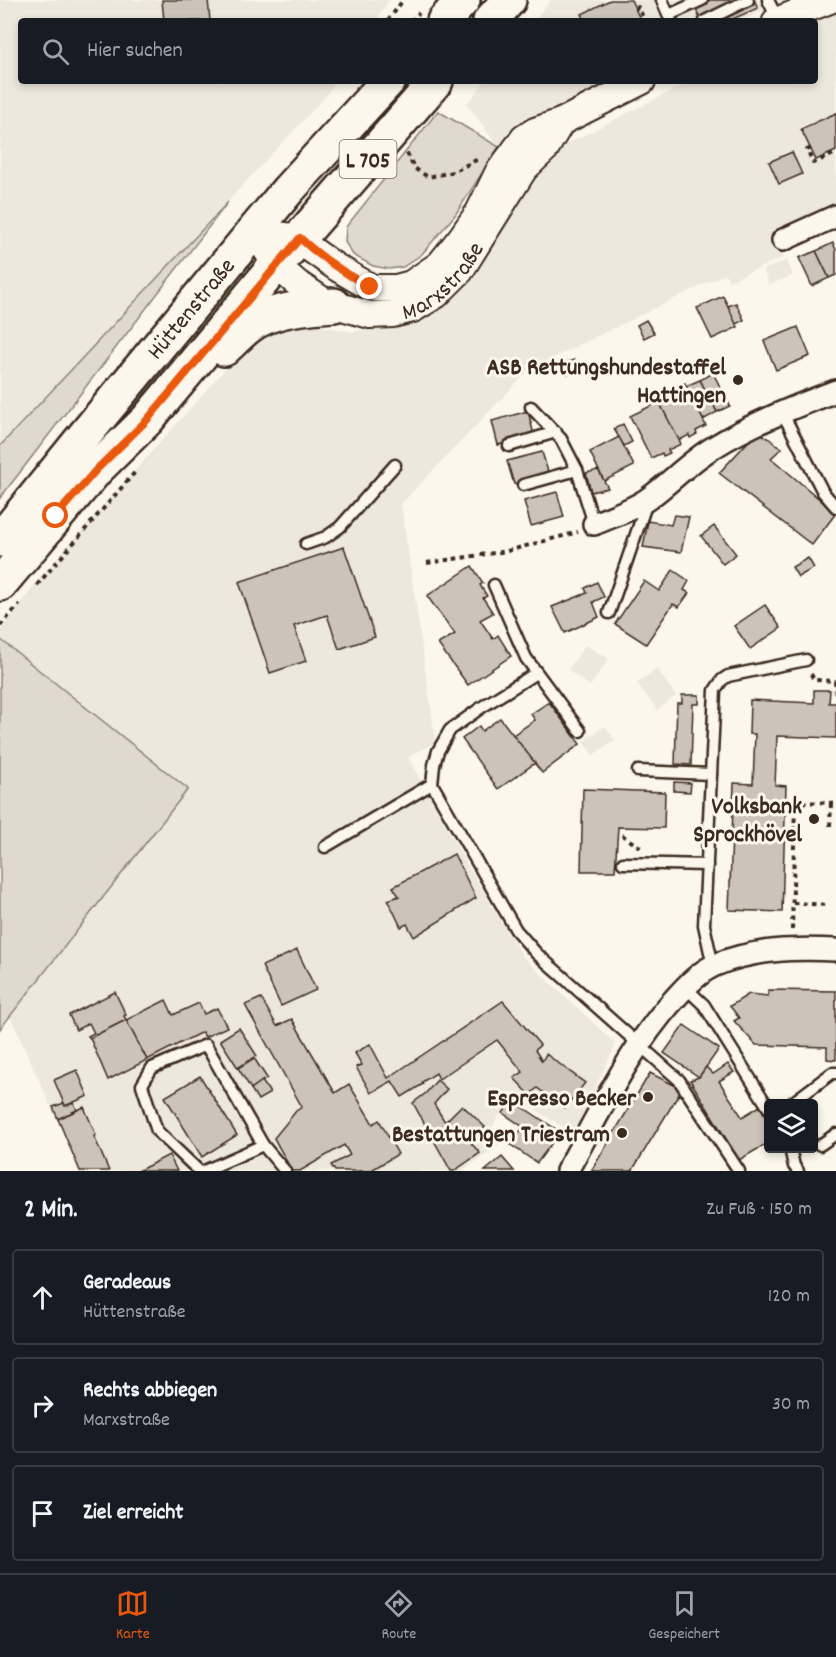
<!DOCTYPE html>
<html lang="de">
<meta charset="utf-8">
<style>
body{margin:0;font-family:Dekko,sans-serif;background:#20242c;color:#f1f3f6}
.controls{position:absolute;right:18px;bottom:18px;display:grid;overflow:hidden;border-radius:6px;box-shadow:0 3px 9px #0003}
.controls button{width:54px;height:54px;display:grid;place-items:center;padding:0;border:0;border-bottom:2px solid #363941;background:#171b24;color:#f1f3f6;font:30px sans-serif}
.stop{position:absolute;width:18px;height:18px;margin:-14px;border:4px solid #ea580c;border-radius:50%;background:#fff}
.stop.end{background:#ea580c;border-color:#fff;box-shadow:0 2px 6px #0008}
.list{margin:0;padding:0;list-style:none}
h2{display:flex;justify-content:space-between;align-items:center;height:78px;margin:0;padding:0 24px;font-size:26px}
h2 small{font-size:20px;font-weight:400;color:#9ea1a6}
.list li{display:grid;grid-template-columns:39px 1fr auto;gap:18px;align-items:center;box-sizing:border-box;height:96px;margin:0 12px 12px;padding:0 12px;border:2px solid #363941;border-radius:6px}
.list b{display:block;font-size:22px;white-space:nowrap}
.list p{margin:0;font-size:20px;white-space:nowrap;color:#9ea1a6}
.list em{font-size:20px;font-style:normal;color:#9ea1a6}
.icon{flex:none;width:33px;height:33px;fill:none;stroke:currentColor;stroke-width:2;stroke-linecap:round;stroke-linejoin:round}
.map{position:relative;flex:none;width:836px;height:1171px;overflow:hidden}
.search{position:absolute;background:#171b24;box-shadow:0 3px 9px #0003;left:18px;right:18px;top:18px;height:66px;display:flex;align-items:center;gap:15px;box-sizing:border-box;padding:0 21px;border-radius:6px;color:#9ea1a6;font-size:22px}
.sheet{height:402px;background:#171b24}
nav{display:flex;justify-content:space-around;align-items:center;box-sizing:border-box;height:84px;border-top:2px solid #363941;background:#171b24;font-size:16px;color:#9ea1a6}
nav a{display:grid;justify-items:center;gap:3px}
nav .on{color:#ea580c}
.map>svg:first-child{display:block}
.built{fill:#ede8dd}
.green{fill:#dfd9ce;stroke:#8d8276;stroke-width:1.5}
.building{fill:#ccc4b9;stroke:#3b2a1e;stroke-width:1.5}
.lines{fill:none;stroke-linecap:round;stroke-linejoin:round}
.service-casing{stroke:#3b2a1e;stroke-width:15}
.minor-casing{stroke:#3b2a1e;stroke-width:26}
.tertiary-casing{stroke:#3b2a1e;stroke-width:30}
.primary-casing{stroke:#3b2a1e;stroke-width:38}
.path{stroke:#3b2a1e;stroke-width:4;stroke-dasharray:4.5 4.5;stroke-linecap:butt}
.service{stroke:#fbf7ec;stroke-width:10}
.minor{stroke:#fbf7ec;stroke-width:21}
.tertiary{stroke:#fbf7ec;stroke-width:26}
.primary{stroke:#fbf7ec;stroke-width:33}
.route{stroke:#ea580c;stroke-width:8}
.poi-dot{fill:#3b2a1e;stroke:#fbf7ec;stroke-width:2}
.labels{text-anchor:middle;stroke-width:6;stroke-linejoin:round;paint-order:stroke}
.shield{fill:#fbf7ec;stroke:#75685c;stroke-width:1.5}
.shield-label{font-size:22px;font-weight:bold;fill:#3b2a1e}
.street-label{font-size:24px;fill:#3b2a1e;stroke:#fbf7ec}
.poi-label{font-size:24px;font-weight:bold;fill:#3b2a1e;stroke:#fbf7ec;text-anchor:end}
</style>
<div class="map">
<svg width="836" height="1171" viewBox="0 0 836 1171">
<rect width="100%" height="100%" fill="#fbf7ec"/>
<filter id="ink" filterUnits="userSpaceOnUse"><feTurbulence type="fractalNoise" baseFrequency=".0167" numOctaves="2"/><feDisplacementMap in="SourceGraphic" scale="12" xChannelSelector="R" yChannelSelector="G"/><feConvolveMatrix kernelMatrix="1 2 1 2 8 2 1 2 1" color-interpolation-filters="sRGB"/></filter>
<g filter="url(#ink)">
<g class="built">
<path d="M0 0H389L376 21H21V81H336L325 97 0 446Z"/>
<path d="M551 0H787L740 21H534Z"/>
<path d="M836 14V205L775 234 784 257 729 281 725 274 530 369 401 504 436 742 408 757 468 866 523 957 616 1044 573 1134 512 1094 491 1129 503 1142 462 1171H80L10 1016 187 789 0 639V631L43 574 251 340 302 322 353 332 426 317 474 277 504 216 553 151 691 81H815V23Z"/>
<path d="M485 81H613L566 104 525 126 497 145 467 104Z"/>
<path d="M787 260 793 275 769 285 763 270Z"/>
<path d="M585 645 609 659 590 686 568 670Z"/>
<path d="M657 669 676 696 657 710 637 683Z"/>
<path d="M605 726 615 740 593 755 583 741Z"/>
</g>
<g class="green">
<path d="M438 111 499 147 455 215 422 254 403 267 389 269 373 266 353 255 345 242 346 227Z"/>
<path d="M228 202 21 471 0 498V446Z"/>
<path d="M239 270 250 280 0 566V557L22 528Z"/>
<path d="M0 639 188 789 0 1029Z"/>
</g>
<g class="building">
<path d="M162 0H208L210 21H164Z"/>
<path d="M610 0H631L641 21H585L582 14Z"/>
<path d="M692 0H754L758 8 728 21H701Z"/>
<path d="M836 113V151L816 160 801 129Z"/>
<path d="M792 152 802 174 779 184 769 162Z"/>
<path d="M833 243 836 250V275L829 278 816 251Z"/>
<path d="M816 251 829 278 812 286 799 258Z"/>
<path d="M723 296 738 327 712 339 697 308Z"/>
<path d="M736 303 744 320 736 324 728 306Z"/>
<path d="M646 320 654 333 644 338 637 325Z"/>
<path d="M798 327 810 356 776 370 764 341Z"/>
<path d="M574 360 578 370 567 374 563 364Z"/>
<path d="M713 373 730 406 717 412 700 380Z"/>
<path d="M700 380 717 412 703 420 686 386Z"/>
<path d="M685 383 706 426 696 431 697 434 690 438 689 435 678 441 657 397Z"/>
<path d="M659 402 681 444 668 450 670 453 663 456 662 453 651 458 630 416Z"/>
<path d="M528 411 534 435 498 445 492 421Z"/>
<path d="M623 424 632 442 624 446 614 429Z"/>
<path d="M758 431 782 448 771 458 836 513 812 545 719 473Z"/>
<path d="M619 437 634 466 604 481 590 452Z"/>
<path d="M542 452 549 475 514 484 507 461Z"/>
<path d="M598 470 608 488 591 492 586 473Z"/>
<path d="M557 492 564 517 531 526 524 501Z"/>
<path d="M674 515 689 517 681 552 643 547 648 521 671 525Z"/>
<path d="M714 526 736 554 723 564 701 536Z"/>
<path d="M344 547 375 637 339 649 327 615 294 626 306 661 270 673 239 582Z"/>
<path d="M808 558 814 568 798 577 792 567Z"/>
<path d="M472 566 483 583 480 585 487 596 483 598 493 613 480 620 493 639 498 635 511 656 468 685 438 644 455 634 427 596Z"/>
<path d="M673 570 689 581 684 590 689 593 679 607 673 604 646 644 615 624 644 581 659 591Z"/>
<path d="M597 582 604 597 593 602 599 617 565 633 552 607 587 593 585 588Z"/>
<path d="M765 605 781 628 750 649 734 626Z"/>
<path d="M814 690H830L829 703H836V738L777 736 775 785 786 786 782 912 729 910 734 783 753 784 755 734H749L750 700 814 703Z"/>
<path d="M682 695H699V704H693L691 765 675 764 677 703H682Z"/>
<path d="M549 702 580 744 542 773 513 735 535 720 531 714Z"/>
<path d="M500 718 535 763 498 789 462 739 479 726 482 731Z"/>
<path d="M674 782 691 783 690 792 674 791Z"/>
<path d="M583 789 665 792 664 828 618 827 615 871H581Z"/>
<path d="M454 854 476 898 414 937 407 924 401 927 388 900 399 896 393 887Z"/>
<path d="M297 950 316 990 281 1006 262 966Z"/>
<path d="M768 990 836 991V1060L827 1059V1047L756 1045 734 1021 739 1018 730 1006 749 994 768 996Z"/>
<path d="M115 992 126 1015 124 1016 126 1020 90 1038 88 1036 94 1033 89 1023 76 1030 69 1015Z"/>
<path d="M261 998 277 1026 292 1019 335 1093 349 1084 373 1124 379 1120 398 1154 370 1171H335L331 1165 350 1155 344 1145 300 1171H292L274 1138 296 1111 302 1107 245 1005Z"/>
<path d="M166 1000 173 1015 199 1003 204 1014 217 1008 227 1027 205 1037 202 1032 147 1060 126 1020Z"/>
<path d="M503 1001 540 1045 535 1050 542 1061 546 1054 585 1083 565 1108 537 1088 530 1095 514 1078 523 1072 497 1040 439 1079 436 1073 422 1082 423 1084 402 1097 392 1081 371 1093 356 1067 362 1065 355 1053 370 1044 388 1078Z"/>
<path d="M126 1020 147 1060 108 1080 90 1038Z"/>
<path d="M684 1025 719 1049 699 1077 664 1053Z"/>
<path d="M239 1028 257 1056 238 1068 220 1040Z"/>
<path d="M254 1058 267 1078 251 1089 238 1068Z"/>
<path d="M728 1064 734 1072 719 1081 742 1117 760 1106 768 1121V1143L739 1160 690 1080 699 1077 706 1067 713 1074Z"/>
<path d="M77 1070 88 1096 65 1106 54 1080Z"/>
<path d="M650 1073 682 1089 632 1171H591Z"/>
<path d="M200 1076 237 1135 202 1157 165 1097Z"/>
<path d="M437 1080 447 1089 434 1104 445 1122 462 1105 485 1127 471 1143 480 1153 454 1171H451L413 1103 426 1093Z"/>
<path d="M262 1081 270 1093 258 1100 251 1089Z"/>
<path d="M512 1100 560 1132 537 1163 511 1145 523 1127 503 1113Z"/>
<path d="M64 1103 65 1106 74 1103 77 1110 58 1119 53 1107Z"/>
<path d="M84 1107 96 1135 94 1136 109 1171H80L58 1119Z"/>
<path d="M169 1155 177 1171H138Z"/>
<path d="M502 1157 514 1171H485Z"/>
</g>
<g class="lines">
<g class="service-casing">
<g id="service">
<path d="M662 0 671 21"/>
<path d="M768 0 778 20"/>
<path d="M669 15 702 0"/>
<path d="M705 21 748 0"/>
<path d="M531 407 561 439 577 470 594 524"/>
<path d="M782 412 823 492 836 507"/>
<path d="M509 446 556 432"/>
<path d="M523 485 577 470"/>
<path d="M306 544 326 537 340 527 395 465"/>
<path d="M494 585 526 658 580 731"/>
<path d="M609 613 647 502"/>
<path d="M536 673 482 707 450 730 438 751 434 765 432 784 516 930 536 953 679 1080 739 1171"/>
<path d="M638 771 711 774"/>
<path d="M325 847 432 784"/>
<path d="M623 863 707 865"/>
<path d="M713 966 704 925 715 690 722 680 728 676 806 660"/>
<path d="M685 987 704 1005 768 1107"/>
<path d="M792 1103 832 1073H836"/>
<path d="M263 1145 285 1171"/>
<path d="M820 1145 836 1134"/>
<path d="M790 1148 794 1166 798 1171"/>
<path d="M199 1171 157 1131 142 1085 152 1068 206 1045 263 1145 204 1171"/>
</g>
</g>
<g class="minor-casing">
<g id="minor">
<path d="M783 240 836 216"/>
<path d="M594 524C612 516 633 510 649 498 671 482 690 461 714 447 753 423 794 407 836 391"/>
<path d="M567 1171C601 1110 631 1045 679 994 689 983 701 971 715 965 753 949 795 948 836 950"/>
</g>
</g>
<g class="tertiary-casing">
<g id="tertiary">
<path d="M776 21 830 0"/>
<path d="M254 232 300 238 312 250 336 267 370 287 376 288H396L411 284 440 264 461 238 479 212 498 173 524 138 535 131 561 122 642 81"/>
<path id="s1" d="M266 249 276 265 298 284 325 302 370 315 393 314 413 309 436 295 460 271 524 169 545 149 561 122"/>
</g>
</g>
<g class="primary-casing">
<g id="primary">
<path d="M444 21 463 0"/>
<path d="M490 21 509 0"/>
<path d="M224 349C232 342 239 334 248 327 271 309 306 307 334 305"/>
<path id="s2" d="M0 540 84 436 288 190 388 81"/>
<path d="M0 584 96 470 147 420 276 265 436 81"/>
</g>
</g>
<g class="path">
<path d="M635 9 638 7 645 21"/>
<path d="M388 21 403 0"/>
<path d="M411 21 419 13"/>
<path d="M811 148 807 150 813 163 836 153"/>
<path d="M407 153 414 168 428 177 453 172 480 158"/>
<path d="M427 563 507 551 578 532"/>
<path d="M37 585 136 471"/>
<path d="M0 626 20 604"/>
<path d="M811 674 814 680 835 681 836 697"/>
<path d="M830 826 831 803"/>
<path d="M622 835 638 846 641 847"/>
<path d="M793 903 827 905"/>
<path d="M792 930 795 802 836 803"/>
</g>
<use href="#service" class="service"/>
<use href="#minor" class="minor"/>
<use href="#tertiary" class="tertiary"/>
<use href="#primary" class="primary"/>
</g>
</g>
<g class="lines" filter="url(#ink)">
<path class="route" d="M56 516 96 470 147 420 300 238C321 258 344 273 370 287"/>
</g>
<g class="poi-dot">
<circle cx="738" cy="380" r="6"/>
<circle cx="814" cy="819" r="6"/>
<circle cx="648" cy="1097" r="6"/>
<circle cx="622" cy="1133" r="6"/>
</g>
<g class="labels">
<rect class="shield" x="339.5" y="140" width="57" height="38" rx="4.5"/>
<g class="shield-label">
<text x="368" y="167">L 705</text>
</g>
<g class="street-label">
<text dy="8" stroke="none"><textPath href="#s1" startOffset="212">Marxstraße</textPath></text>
<text dy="8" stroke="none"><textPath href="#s2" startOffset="300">Hüttenstraße</textPath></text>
</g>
<g class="poi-label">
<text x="726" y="374">ASB Rettungshundestaffel<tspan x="726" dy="28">Hattingen</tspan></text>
<text x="802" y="813">Volksbank<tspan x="802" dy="28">Sprockhövel</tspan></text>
<text x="636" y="1105">Espresso Becker</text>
<text x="610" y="1141">Bestattungen Triestram</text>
</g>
</g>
</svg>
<div class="controls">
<button><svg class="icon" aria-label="layers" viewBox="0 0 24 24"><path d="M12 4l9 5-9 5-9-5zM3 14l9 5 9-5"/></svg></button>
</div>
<div class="stop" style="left:56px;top:516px"></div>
<div class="stop end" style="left:370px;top:287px"></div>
<div class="search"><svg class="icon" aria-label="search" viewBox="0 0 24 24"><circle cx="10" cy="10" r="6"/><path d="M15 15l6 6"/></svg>Hier suchen</div>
</div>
<section class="sheet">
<h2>2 Min.<small>Zu Fuß · 150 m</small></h2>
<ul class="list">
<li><svg class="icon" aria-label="ahead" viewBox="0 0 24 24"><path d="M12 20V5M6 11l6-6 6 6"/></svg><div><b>Geradeaus</b><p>Hüttenstraße</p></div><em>120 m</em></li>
<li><svg class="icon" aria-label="right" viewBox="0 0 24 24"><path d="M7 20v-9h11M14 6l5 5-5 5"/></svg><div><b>Rechts abbiegen</b><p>Marxstraße</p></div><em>30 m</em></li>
<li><svg class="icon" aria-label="arrive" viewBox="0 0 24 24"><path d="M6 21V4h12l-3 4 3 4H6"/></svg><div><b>Ziel erreicht</b></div></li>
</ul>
</section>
<nav>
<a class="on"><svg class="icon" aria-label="map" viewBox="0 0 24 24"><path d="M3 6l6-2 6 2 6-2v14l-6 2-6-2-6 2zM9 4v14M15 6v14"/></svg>Karte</a>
<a><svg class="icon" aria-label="directions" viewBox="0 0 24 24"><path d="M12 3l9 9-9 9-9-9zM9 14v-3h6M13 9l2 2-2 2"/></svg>Route</a>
<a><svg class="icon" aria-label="saved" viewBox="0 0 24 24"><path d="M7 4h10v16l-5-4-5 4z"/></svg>Gespeichert</a>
</nav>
